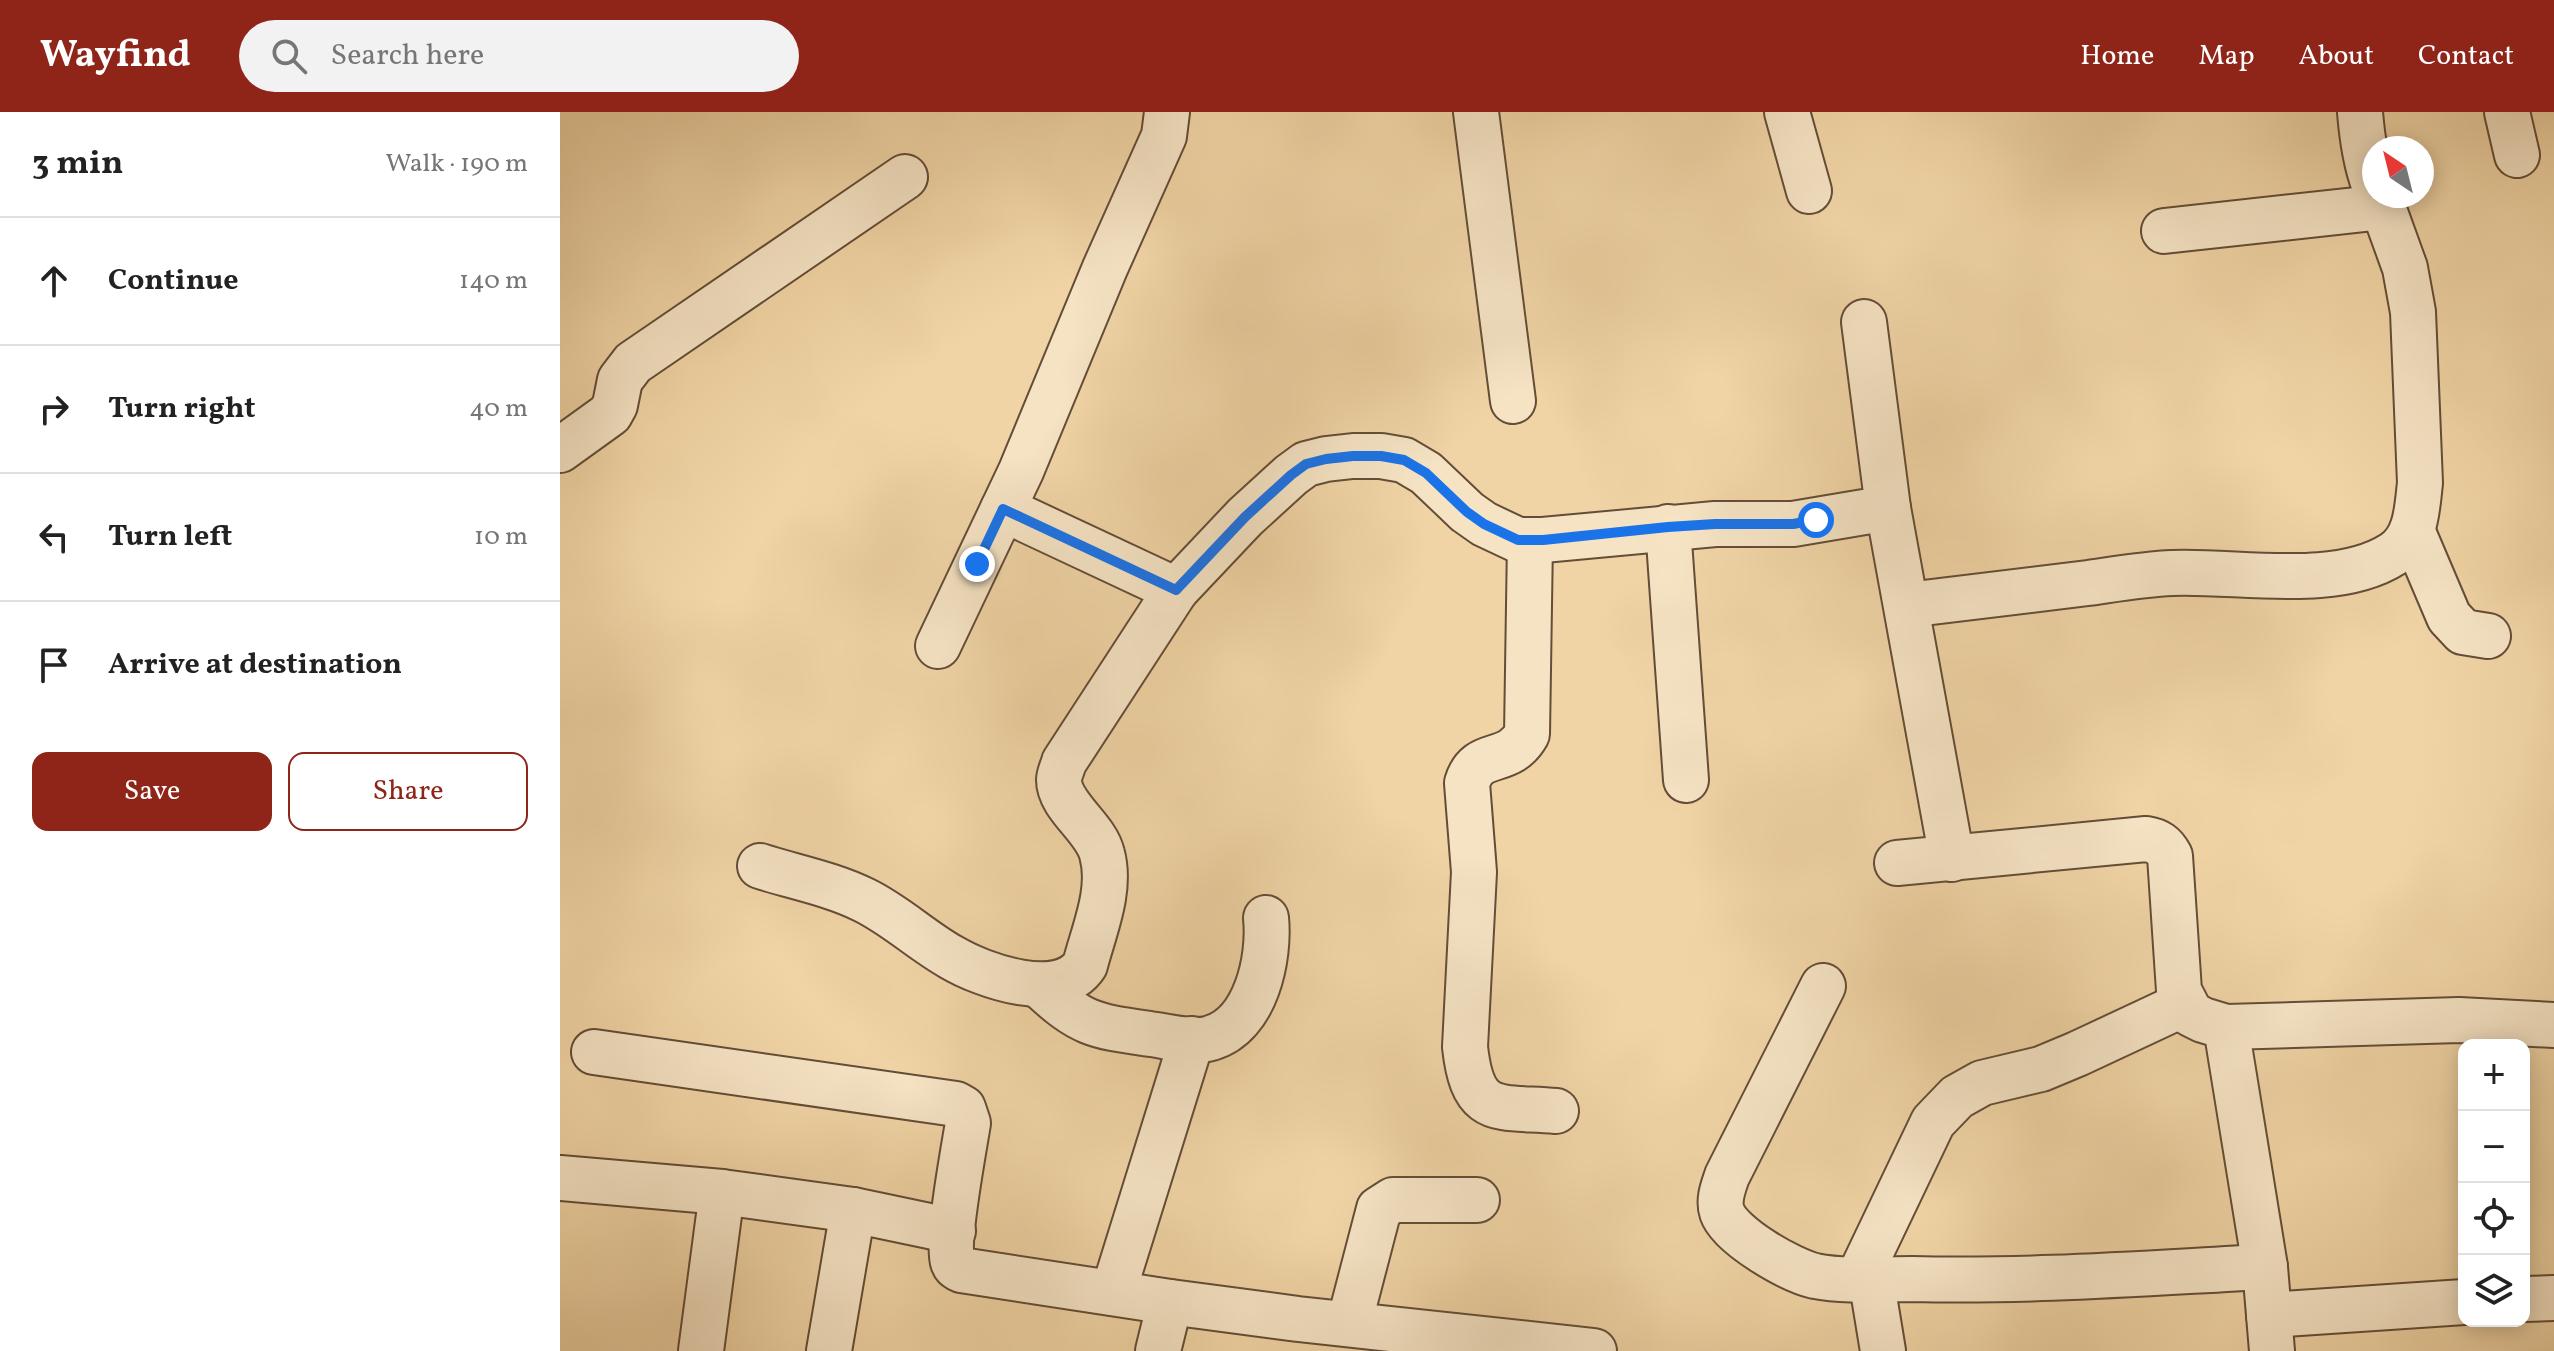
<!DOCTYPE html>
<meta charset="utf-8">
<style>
body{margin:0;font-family:Vollkorn,serif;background:#f2f2f2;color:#222}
.controls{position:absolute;right:24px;bottom:24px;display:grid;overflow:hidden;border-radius:16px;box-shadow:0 4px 20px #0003}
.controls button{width:72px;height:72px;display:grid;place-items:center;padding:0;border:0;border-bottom:2px solid #e0e0e0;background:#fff;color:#222;font:40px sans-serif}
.compass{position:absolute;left:1802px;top:24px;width:72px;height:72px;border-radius:50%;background:#fff;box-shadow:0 4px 20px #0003;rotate:325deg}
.stop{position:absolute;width:24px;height:24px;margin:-18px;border:6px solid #1a73e8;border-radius:50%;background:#fff}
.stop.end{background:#1a73e8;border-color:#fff;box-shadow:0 2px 8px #0008}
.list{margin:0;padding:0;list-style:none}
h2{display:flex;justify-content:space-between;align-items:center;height:104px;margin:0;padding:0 32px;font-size:34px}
h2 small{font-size:26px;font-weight:400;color:#767676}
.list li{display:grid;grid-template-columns:52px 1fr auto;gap:24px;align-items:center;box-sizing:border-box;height:128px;padding:0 32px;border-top:2px solid #e0e0e0}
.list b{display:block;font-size:30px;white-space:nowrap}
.list em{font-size:26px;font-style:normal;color:#767676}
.actions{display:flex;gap:16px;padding:24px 32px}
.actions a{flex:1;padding:18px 0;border:2px solid #8f2418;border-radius:16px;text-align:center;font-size:28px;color:#8f2418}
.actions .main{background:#8f2418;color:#fff}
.icon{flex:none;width:44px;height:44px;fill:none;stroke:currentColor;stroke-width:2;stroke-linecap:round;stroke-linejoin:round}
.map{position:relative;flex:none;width:1994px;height:1239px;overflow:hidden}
header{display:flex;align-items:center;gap:48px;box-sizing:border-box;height:112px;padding:0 40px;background:#8f2418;color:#fff}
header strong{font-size:38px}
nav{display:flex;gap:44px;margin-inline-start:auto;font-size:28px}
.search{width:560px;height:72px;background:#f2f2f2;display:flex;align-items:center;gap:20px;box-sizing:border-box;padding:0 28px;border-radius:44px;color:#767676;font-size:30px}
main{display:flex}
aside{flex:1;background:#fff}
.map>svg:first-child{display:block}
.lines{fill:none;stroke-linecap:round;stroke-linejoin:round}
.minor-casing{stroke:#644d38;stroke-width:48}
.minor{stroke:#f5e3c4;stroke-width:44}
.route{stroke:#1a73e8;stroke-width:10}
</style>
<header>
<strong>Wayfind</strong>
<div class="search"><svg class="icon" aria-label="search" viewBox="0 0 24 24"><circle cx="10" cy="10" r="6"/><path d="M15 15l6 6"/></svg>Search here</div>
<nav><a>Home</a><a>Map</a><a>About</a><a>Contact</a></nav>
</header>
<main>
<aside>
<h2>3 min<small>Walk · 190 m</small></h2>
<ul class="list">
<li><svg class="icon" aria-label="ahead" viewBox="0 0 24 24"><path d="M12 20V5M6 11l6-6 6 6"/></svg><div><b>Continue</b></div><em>140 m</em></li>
<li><svg class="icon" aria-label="right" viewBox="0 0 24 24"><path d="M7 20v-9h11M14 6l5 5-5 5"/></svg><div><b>Turn right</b></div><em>40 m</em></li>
<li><svg class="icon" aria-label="left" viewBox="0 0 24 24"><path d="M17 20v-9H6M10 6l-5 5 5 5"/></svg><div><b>Turn left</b></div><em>10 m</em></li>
<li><svg class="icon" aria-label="arrive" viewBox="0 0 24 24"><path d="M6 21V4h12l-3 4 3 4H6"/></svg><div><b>Arrive at destination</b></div></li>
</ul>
<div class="actions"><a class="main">Save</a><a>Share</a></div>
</aside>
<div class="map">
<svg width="1994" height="1239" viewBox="0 0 1994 1239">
<rect width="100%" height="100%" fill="#f0d4a5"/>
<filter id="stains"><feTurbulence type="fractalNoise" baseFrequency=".0025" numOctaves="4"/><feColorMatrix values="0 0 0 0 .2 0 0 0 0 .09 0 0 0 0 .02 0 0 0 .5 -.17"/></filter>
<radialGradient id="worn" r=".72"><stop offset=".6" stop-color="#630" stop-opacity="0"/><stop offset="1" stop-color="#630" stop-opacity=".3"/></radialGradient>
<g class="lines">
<g class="minor-casing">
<g id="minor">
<path d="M916 0 953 289"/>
<path d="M1227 0 1249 79"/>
<path d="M1800 0C1802 25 1805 49 1814 73"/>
<path d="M1947 0 1957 43"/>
<path d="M1604 119 1823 95"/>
<path d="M0 338 50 302 55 293 60 268 73 251 345 65"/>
<path d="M1328 396 1392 747"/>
<path d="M443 397 616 478 685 405 731 363 746 352 766 347 793 344H821L844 348 866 361 907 400 924 412 958 428H983L1155 412H1233L1328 396 1304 210"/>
<path d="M1108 415 1126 668"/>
<path d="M1852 418 1889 505 1903 520 1928 524"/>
<path d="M970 429 967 622C948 656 918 635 907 671L914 760 905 935C913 1006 937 994 996 999"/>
<path d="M1347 493C1408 486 1468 478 1528 471 1556 467 1585 462 1612 461 1678 458 1775 479 1833 442 1857 427 1857 396 1860 371L1853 200 1845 156 1819 84"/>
<path d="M378 534 461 359 545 156 604 24 607 0"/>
<path d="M1337 751 1586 727C1598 729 1604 733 1610 744L1619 879 1631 902 1643 908 1666 915 1705 1155 1712 1239"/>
<path d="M200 754C234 765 272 772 304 788 335 803 361 828 391 845 423 864 500 891 525 853 534 818 552 778 542 742 536 716 499 694 499 668 499 662 503 655 504 650L616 478"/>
<path d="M480 874C522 913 534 914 590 922 608 924 633 932 651 926 696 913 710 846 706 806"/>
<path d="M1263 874 1167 1064C1163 1076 1158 1088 1162 1100 1170 1124 1230 1158 1255 1164 1286 1170 1320 1167 1352 1167 1470 1170 1587 1161 1705 1155"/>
<path d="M1666 915 1899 908 1994 913"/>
<path d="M34 940 396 992 403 996 408 1011C404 1036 386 1131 393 1150 395 1155 396 1155 401 1158L610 1190 738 1207 1034 1239"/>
<path d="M0 1066 162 1080 293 1098 393 1119"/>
<path d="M1311 1166 1323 1239"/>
<path d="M1298 1167 1373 1010 1397 985 1422 971 1481 957 1517 942 1624 892"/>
<path d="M553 1181 632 927"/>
<path d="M1964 1187 1994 1186"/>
<path d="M1709 1203 1904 1190"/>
<path d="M789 1212 819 1097 833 1088H917"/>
<path d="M141 1239 162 1080"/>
<path d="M269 1239 293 1098"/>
<path d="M598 1239 610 1190"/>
</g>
</g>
<use href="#minor" class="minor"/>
</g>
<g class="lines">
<path class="route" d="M417 452 443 397 616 478 685 405 731 363 746 352 766 347 793 344H821L844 348 866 361 907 400 924 412 958 428H983L1108 415 1155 412H1233L1256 408"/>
</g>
<rect width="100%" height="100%" filter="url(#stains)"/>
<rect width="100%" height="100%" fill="url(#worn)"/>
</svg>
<div class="controls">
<button>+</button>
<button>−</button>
<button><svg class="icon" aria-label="locate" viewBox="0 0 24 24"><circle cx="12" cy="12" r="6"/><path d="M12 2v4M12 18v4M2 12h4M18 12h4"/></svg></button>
<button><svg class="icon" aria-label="layers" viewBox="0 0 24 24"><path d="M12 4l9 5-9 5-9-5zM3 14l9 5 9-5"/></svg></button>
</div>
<svg class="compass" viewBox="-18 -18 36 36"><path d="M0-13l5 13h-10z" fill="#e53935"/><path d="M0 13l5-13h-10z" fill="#767676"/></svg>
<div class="stop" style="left:1256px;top:408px"></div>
<div class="stop end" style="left:417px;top:452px"></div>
</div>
</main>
